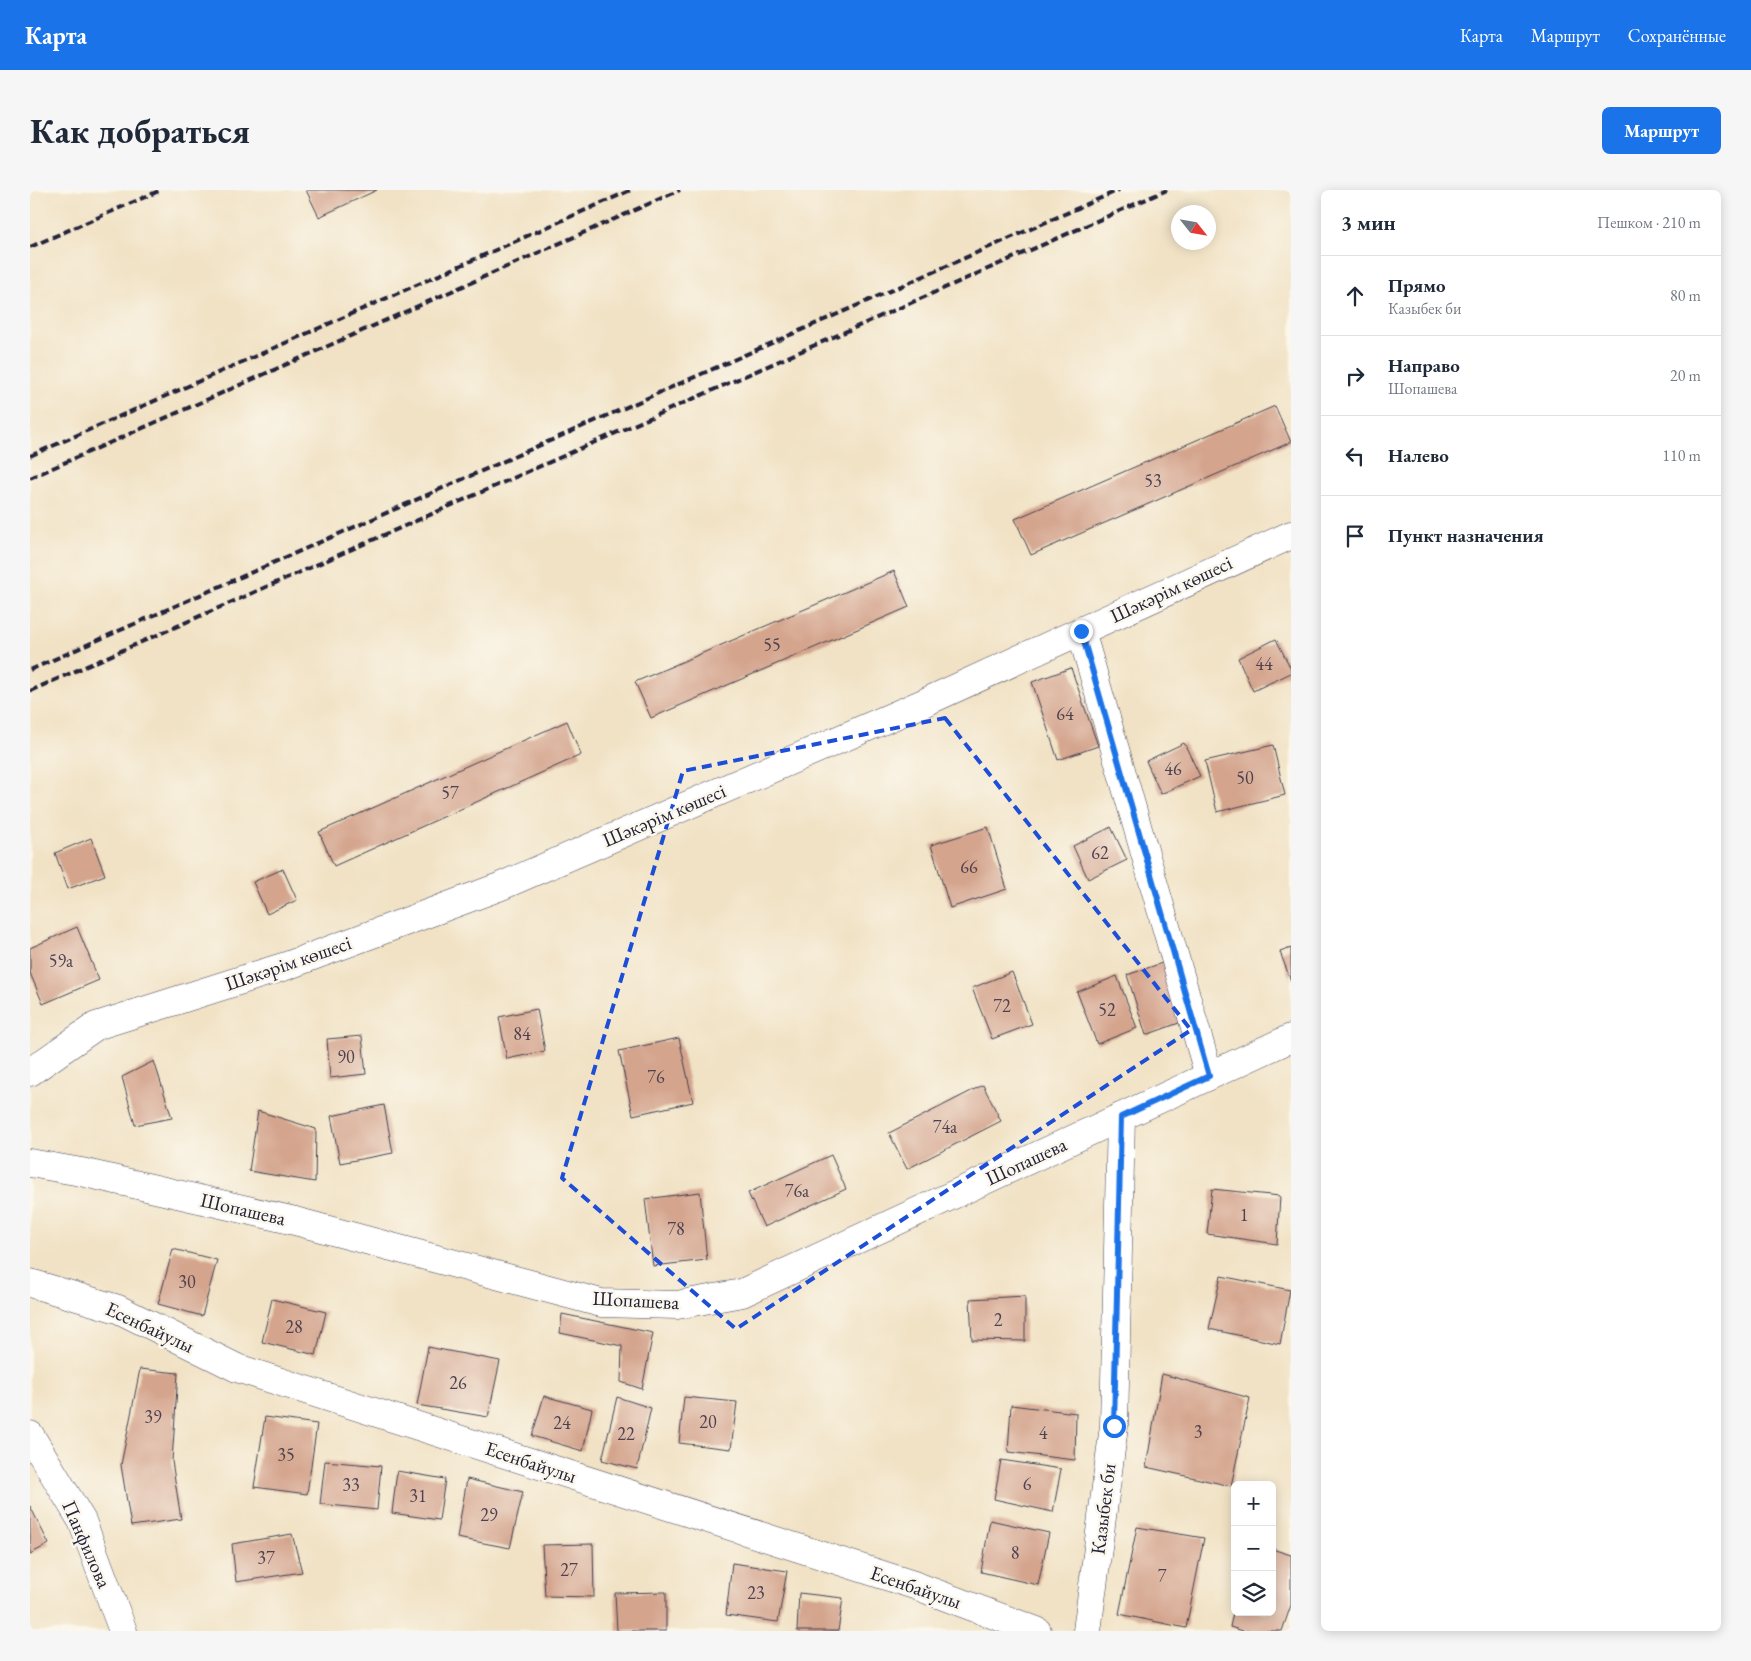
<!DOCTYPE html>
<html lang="ru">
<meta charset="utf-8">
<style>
body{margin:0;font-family:"EB Garamond",serif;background:#f6f6f7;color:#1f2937}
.controls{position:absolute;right:15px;bottom:15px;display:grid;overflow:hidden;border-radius:8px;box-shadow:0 2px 12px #0003}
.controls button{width:45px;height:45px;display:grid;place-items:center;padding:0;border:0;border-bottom:1px solid #e0e1e3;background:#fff;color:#1f2937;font:25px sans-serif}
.compass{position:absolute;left:1141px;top:15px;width:45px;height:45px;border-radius:50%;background:#fff;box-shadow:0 2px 12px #0003;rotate:121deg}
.stop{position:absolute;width:15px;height:15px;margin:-11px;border:4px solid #1a73e8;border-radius:50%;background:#fff}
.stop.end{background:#1a73e8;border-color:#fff;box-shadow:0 1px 5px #0008}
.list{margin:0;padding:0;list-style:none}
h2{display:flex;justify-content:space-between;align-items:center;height:65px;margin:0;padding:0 20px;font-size:21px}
h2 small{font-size:16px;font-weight:400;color:#747a83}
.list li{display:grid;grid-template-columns:32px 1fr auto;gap:15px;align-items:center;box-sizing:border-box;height:80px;padding:0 20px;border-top:1px solid #e0e1e3}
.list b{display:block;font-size:19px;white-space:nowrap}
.list p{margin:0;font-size:16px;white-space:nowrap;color:#747a83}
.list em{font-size:16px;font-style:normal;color:#747a83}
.icon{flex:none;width:28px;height:28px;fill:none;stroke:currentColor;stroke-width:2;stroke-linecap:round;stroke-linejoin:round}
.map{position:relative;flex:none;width:1261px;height:1441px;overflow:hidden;border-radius:8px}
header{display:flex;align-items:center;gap:30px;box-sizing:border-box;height:70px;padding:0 25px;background:#1a73e8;color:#fff}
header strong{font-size:24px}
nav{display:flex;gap:28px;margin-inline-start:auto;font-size:18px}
.intro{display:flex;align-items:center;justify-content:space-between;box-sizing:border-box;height:120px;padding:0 30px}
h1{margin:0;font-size:35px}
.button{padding:12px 22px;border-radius:8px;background:#1a73e8;color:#fff;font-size:18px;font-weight:700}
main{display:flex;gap:30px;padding:0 30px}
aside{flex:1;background:#fff;border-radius:8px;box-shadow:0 2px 12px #0003}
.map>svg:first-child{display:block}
.building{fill:#d4a48d}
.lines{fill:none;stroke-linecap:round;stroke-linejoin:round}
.minor-casing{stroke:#413f50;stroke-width:29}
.minor{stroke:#fff;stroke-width:28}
.rail{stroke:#22223b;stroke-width:4;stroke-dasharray:8 4;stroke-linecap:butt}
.route{stroke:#1a73e8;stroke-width:6}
.marked{fill:none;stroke:#1d4ed8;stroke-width:4;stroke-dasharray:10 6;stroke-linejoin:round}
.labels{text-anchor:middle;stroke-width:5;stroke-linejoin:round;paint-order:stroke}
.number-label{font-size:18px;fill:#4e4250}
.street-label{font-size:20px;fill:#22223b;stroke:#fbf7ec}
</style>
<header>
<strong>Карта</strong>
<nav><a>Карта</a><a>Маршрут</a><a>Сохранённые</a></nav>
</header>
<div class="intro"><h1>Как добраться</h1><a class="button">Маршрут</a></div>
<main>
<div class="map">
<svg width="1261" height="1441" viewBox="0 0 1261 1441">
<rect width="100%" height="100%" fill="#fbf7ec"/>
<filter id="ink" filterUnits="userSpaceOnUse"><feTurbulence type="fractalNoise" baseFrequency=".02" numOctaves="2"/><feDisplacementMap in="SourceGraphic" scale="10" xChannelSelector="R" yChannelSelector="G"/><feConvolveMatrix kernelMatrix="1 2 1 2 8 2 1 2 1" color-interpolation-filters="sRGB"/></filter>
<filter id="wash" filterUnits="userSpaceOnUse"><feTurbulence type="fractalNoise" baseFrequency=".0096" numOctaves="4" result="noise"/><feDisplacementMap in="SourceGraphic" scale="20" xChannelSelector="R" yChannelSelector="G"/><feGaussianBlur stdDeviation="1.12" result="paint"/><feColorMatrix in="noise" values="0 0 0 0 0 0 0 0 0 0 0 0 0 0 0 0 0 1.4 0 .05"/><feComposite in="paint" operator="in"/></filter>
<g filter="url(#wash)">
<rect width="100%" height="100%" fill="#f1e2c5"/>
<g id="blocks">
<g class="building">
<path d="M276 0H347L289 27Z"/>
<path d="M1245 216 1261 252 1001 365 985 329Z"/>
<path d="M864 381 879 417 621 528 605 492Z"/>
<path d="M1246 449 1261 479V483L1223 501 1208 468Z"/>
<path d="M1041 478 1068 556 1028 570 1002 492Z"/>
<path d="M537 531 551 565 304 676 289 642Z"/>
<path d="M1154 553 1170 586 1131 604 1116 571Z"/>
<path d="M1243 555 1255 605 1187 622 1175 571Z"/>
<path d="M958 637 977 699 920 718 901 655Z"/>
<path d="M1081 637 1097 670 1058 689 1043 656Z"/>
<path d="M61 648 75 685 38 699 25 663Z"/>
<path d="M253 679 267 710 237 724 223 692Z"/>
<path d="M47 737 69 790 13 814 0 783V758Z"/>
<path d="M1261 758V791L1250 762Z"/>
<path d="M1138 771 1160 829 1116 845 1097 785Z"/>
<path d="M982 782 1002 834 962 849 942 798Z"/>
<path d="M1087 786 1107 838 1067 854 1047 802Z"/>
<path d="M507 819 515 861 477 869 469 827Z"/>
<path d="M332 846 336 884 300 888 297 849Z"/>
<path d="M649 848 663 912 603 925 589 861Z"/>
<path d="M124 871 142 928 105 935 92 887Z"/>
<path d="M953 895 971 931 877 979 859 943Z"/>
<path d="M354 915 363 963 310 973 301 926Z"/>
<path d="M228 921 286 939 285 992 219 981Z"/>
<path d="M801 965 816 999 734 1037 718 1003Z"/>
<path d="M1182 999 1250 1006 1247 1054 1177 1044Z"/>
<path d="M670 1002 677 1070 623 1076 615 1009Z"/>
<path d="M143 1059 187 1070 172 1126 128 1114Z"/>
<path d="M1191 1086 1260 1100 1250 1154 1179 1139Z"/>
<path d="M995 1106V1151L942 1150 940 1109Z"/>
<path d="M242 1109 296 1122 286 1165 232 1152Z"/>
<path d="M532 1124 623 1143 612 1199 591 1192 592 1156 530 1143Z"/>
<path d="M398 1157 470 1171 458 1227 387 1215Z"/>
<path d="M110 1179 148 1183 142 1271 151 1329 101 1336 91 1275Z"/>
<path d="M1132 1184 1220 1208 1201 1296 1116 1277Z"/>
<path d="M514 1206 562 1219 553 1261 502 1246Z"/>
<path d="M587 1207 621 1218 607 1279 572 1270Z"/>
<path d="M654 1207 707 1212 701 1259 649 1253Z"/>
<path d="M981 1215 1046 1223 1045 1270 978 1262Z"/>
<path d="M235 1227 287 1234 277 1304 224 1297Z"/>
<path d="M971 1270 1031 1279 1023 1322 964 1309Z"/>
<path d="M295 1271 351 1276 347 1320 290 1314Z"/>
<path d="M367 1281 415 1289 409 1330 362 1323Z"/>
<path d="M437 1289 493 1302 480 1358 427 1348Z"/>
<path d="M0 1316 19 1354 0 1364Z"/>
<path d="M960 1330 1019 1343 1008 1395 951 1382Z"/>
<path d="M1107 1337 1174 1348 1156 1438 1089 1424Z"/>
<path d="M262 1344 272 1382 206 1392 202 1354Z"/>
<path d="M563 1354 564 1407 515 1406 512 1355Z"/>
<path d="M1242 1359 1261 1365V1415L1252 1441H1213L1200 1437 1204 1418 1205 1422H1242Z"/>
<path d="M702 1373 757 1381 748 1432 696 1425Z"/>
<path d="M636 1402V1441H587L585 1403Z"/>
<path d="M769 1403 813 1408 808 1441H767Z"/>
</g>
</g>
</g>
<g filter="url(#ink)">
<use href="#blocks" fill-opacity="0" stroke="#413f50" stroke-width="1"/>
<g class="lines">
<g class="minor-casing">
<g id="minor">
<path d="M1051 441 1179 886"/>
<path d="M0 882 66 836 259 775 469 697 891 514 1261 345"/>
<path d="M0 973 51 982 265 1031 571 1113 647 1115 712 1103 1261 848"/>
<path d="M0 1093 88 1119 207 1178 884 1395 1007 1441"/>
<path d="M0 1245 52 1331 93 1441"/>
<path d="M1057 1441 1084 1236 1091 927"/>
</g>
</g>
<use href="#minor" class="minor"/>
<g class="rail">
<path d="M0 57 131 0"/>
<path d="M0 266 601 0"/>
<path d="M0 288 650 0"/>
<path d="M0 480 1089 0"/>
<path d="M0 501 1137 0"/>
</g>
</g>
</g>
<g class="lines" filter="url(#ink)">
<path class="route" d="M1051 441 1179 886 1091 927 1084 1236"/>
</g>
<path class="marked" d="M915 528 1161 840 706 1139 532 988 653 581Z"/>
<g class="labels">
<g class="number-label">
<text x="1123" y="297">53</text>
<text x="742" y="461">55</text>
<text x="1234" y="480">44</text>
<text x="1035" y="530">64</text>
<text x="1143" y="585">46</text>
<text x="1215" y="594">50</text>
<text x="420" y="609">57</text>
<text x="1070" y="669">62</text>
<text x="939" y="683">66</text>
<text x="31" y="777">59а</text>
<text x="972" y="822">72</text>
<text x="1077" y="826">52</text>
<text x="492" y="850">84</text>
<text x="316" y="873">90</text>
<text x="626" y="893">76</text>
<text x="915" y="943">74а</text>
<text x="767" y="1007">76а</text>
<text x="1214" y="1031">1</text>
<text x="646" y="1045">78</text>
<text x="157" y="1098">30</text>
<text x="968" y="1136">2</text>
<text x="264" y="1143">28</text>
<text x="428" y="1199">26</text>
<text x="123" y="1233">39</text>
<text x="678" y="1238">20</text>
<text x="532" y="1239">24</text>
<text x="1168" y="1248">3</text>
<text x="1013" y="1249">4</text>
<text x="596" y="1250">22</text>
<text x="256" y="1271">35</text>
<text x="997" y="1300">6</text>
<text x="321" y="1301">33</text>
<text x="388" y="1312">31</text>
<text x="459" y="1331">29</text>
<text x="985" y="1369">8</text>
<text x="236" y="1374">37</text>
<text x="539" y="1386">27</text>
<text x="1132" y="1392">7</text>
<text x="726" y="1409">23</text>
</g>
<g class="street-label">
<text transform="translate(1141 399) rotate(-25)" y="7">Шәкәрім көшесі</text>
<text transform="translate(634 625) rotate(-23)" y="7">Шәкәрім көшесі</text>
<text transform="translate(258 773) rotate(-19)" y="7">Шәкәрім көшесі</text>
<text transform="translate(996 971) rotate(-25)" y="7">Шопашева</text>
<text transform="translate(213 1019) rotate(13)" y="7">Шопашева</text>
<text transform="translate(606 1110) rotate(3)" y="7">Шопашева</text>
<text transform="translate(120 1137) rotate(25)" y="7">Есенбайулы</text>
<text transform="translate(501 1272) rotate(18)" y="7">Есенбайулы</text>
<text transform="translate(1073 1319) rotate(-83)" y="7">Казыбек би</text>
<text transform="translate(57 1354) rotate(66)" y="7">Панфилова</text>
<text transform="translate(886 1397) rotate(19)" y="7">Есенбайулы</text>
</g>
</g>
</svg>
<div class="controls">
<button>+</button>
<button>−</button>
<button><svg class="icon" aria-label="layers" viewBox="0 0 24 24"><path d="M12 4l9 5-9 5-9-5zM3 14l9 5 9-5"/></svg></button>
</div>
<svg class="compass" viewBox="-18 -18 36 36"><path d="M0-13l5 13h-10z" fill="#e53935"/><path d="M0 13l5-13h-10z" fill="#747a83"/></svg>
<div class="stop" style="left:1084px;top:1236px"></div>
<div class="stop end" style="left:1051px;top:441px"></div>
</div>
<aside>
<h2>3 мин<small>Пешком · 210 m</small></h2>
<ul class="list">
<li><svg class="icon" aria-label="ahead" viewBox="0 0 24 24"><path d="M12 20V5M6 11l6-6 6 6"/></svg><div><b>Прямо</b><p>Казыбек би</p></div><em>80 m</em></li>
<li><svg class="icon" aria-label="right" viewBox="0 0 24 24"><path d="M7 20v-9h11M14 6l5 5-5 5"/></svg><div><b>Направо</b><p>Шопашева</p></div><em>20 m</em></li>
<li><svg class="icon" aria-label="left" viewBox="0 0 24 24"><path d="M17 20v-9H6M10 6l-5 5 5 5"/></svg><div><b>Налево</b></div><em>110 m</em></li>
<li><svg class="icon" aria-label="arrive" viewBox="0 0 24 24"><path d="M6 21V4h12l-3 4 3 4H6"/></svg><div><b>Пункт назначения</b></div></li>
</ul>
</aside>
</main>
